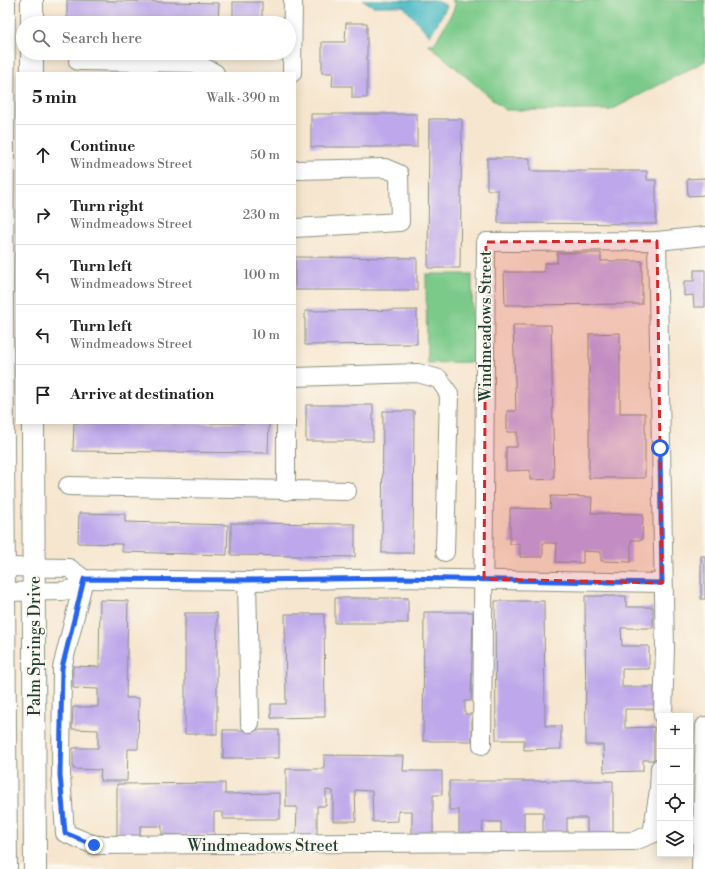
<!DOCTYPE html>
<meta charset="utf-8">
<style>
body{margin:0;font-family:"Libre Bodoni",serif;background:#f6f6f6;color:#222}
.controls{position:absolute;right:12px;bottom:12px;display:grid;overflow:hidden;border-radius:0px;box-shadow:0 2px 10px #0003}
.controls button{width:36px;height:36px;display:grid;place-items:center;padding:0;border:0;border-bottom:1px solid #e0e0e0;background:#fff;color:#222;font:20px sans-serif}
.stop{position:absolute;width:12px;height:12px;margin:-9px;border:3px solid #2563eb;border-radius:50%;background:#fff}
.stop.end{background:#2563eb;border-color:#fff;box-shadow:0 1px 4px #0008}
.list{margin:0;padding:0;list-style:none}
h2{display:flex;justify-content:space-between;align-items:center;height:52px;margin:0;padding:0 16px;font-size:17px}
h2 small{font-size:13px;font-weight:400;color:#767676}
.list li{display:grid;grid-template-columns:26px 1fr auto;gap:12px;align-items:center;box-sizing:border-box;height:60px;padding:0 16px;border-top:1px solid #e0e0e0}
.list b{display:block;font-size:15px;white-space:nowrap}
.list p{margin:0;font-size:13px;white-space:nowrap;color:#767676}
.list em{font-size:13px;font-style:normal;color:#767676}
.icon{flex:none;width:22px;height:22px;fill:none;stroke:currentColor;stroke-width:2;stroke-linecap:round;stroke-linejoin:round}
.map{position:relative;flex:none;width:705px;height:869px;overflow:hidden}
.search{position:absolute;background:#fff;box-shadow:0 2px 10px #0003;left:16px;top:16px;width:280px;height:44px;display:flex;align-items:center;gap:10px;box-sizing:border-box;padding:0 14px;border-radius:22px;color:#767676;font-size:15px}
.panel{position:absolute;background:#fff;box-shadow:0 2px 10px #0003;left:16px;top:72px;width:280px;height:352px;border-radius:0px}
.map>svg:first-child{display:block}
.green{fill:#7bca8a;stroke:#4d845f}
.water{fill:#4dbbc5;stroke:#367c7c}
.building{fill:#bea7eb}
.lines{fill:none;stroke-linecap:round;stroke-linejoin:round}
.minor-casing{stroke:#8a9282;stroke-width:20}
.major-casing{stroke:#8a9282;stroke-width:24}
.minor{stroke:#fff;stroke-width:18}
.major{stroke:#fff;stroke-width:22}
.route{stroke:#2563eb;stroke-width:5}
.marked{fill:#d62828;fill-opacity:0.2;stroke:#d62828;stroke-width:3;stroke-dasharray:8 5;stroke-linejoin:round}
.labels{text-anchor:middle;stroke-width:3.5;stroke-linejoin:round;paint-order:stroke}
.street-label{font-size:16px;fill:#1f3d34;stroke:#fbf7ec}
</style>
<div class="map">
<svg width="705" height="869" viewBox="0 0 705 869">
<rect width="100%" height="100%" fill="#fbf7ec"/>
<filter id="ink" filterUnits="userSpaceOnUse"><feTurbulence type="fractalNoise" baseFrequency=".025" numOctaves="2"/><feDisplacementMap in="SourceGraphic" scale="8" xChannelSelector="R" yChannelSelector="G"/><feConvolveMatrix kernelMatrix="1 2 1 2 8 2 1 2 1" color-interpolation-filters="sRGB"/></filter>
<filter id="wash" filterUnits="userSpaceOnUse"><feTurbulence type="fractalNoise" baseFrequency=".012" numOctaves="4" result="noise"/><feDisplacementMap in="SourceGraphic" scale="16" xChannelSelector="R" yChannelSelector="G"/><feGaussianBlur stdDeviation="0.9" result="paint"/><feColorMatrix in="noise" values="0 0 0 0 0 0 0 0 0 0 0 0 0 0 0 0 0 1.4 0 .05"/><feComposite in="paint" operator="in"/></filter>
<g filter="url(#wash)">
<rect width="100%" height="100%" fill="#f6e6cf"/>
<g class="green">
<path d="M452 0H705V61L611 110H505L428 44H433L436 41 453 11 455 5Z"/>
<path d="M426 274H472L473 362 427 363Z"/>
</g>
<path class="water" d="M363 0H435L447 6 430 36 403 6H373Z"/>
<g id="blocks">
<g class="building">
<path d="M67 0 219 3 218 23H67Z"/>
<rect x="233" y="2" width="29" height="21"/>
<path d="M346 23H367V98H352V86H332L333 73H322V42H345Z"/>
<rect x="311" y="114" width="106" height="33"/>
<path d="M429 119H462L460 268H428Z"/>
<path d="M487 158H530V171H647V180H656V224L498 223V190H487Z"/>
<path d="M705 178V195L688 196 687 179Z"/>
<path d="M557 253H601V261H642V304L505 305 504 272H544V263H557Z"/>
<path d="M295 257 417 258V290H295Z"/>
<path d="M694 270H705V307H694L693 295 684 296V281H694Z"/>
<path d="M417 310V344L305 345V311Z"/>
<path d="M513 325H551L554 479 530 480V470L506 471V447H517V432H507V411H516Z"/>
<path d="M620 333V413H645V478H589V334Z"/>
<rect x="306" y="405" width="67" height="36"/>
<path d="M383 411H414L413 553H382Z"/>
<path d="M74 423H269L268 453 73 451Z"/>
<path d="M551 496 592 497 591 513 643 514 642 540H631V562L601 561V552L583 551V563L556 562 557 543H543V557H520V544H510V508L550 509Z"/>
<path d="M79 513 125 514V522L228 525 227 555 122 552V544L78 543Z"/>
<path d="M231 523 355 524V557L231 555Z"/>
<rect x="701" y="556" width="4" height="43"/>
<path d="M585 596H626V607H653V628H621L622 646H649V669H622V687H654V709H625V728L654 727V760H643V771L604 772 603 745H586Z"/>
<rect x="335" y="598" width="73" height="25"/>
<path d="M100 600 128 601 126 698H139L138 749H128L127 781H100L101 770 73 769V748H98V730L72 729 73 707H98V689L73 688V666L99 667Z"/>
<path d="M495 601H544L545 726H561V749L524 750V740H496Z"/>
<path d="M424 612H473L471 701H465V714H472V741H423Z"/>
<rect x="185" y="613" width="32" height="121"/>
<path d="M285 614H324L325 717 271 718V704H286Z"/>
<rect x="223" y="730" width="56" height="28"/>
<path d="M324 755 404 756 403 771H442V795H433V837H412V811H398V821L373 822 372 791 355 790 356 821H333V791L326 790V806H317V836H296L297 807H286V769H324Z"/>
<path d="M449 781H613V836H587V818H567V837H543V812H524V836H501V822H483L482 835H459V810H449Z"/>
<path d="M225 783V794L280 793V819H223V812H214V835H162V826H140V836H117V784Z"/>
</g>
</g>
</g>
<g filter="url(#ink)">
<use href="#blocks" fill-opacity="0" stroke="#8a9282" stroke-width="1"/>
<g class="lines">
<g class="minor-casing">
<g id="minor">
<path d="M78 61 195 63 215 73"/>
<path d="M292 73 293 0"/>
<path d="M295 170 385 168 399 174 400 222 295 228"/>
<path d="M657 241 665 648 663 716"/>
<path d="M295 377 418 373 439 379 449 394 445 552"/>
<path d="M286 423V491"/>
<path d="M68 486 347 491"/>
<path d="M4 567 69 568 84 579 247 581 402 578 662 583"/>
<path d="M84 579 62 668 61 775 65 833 94 845 634 841 652 834 659 790 660 768"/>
<path d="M247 581 250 723"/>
<path d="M4 592 62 591 74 589 84 579"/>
<path d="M482 745 486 242 657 241 705 236"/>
<path d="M701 869 705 726"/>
</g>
</g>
<g class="major-casing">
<g id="major">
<path d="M4 0 2 300 6 869"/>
<path d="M32 0V23"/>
<path d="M32 53V73"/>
<path d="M33 423 35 869"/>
</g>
</g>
<use href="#minor" class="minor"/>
<use href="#major" class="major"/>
</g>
</g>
<g class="lines" filter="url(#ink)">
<path class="route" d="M94 845 65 833 60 775 62 668 84 579 247 580 402 578 662 583 660 448"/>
</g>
<path class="marked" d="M657 241 662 583 484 579 486 242Z"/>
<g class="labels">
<g class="street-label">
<text transform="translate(485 326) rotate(-90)" y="6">Windmeadows Street</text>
<text transform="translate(34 646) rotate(-90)" y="6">Palm Springs Drive</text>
<text x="263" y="851">Windmeadows Street</text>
</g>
</g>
</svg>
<div class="controls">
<button>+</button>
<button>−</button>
<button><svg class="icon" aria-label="locate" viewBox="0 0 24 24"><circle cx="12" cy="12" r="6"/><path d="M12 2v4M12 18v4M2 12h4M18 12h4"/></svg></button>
<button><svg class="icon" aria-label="layers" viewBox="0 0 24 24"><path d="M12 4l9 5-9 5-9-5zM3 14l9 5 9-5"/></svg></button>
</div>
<div class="stop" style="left:660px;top:448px"></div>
<div class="stop end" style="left:94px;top:845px"></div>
<div class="search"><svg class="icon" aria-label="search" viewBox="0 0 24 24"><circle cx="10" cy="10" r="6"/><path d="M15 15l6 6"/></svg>Search here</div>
<section class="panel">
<h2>5 min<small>Walk · 390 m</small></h2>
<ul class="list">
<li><svg class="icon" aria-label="ahead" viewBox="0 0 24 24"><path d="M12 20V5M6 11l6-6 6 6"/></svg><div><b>Continue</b><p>Windmeadows Street</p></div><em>50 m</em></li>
<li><svg class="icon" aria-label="right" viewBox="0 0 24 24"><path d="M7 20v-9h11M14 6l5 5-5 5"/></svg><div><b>Turn right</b><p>Windmeadows Street</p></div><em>230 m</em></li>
<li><svg class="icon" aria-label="left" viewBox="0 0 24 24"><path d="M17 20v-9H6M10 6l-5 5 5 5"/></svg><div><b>Turn left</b><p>Windmeadows Street</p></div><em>100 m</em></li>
<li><svg class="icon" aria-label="left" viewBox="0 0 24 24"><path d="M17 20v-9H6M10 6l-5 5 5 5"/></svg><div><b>Turn left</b><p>Windmeadows Street</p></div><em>10 m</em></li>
<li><svg class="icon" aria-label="arrive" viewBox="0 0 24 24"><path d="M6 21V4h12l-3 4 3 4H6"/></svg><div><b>Arrive at destination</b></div></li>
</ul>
</section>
</div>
